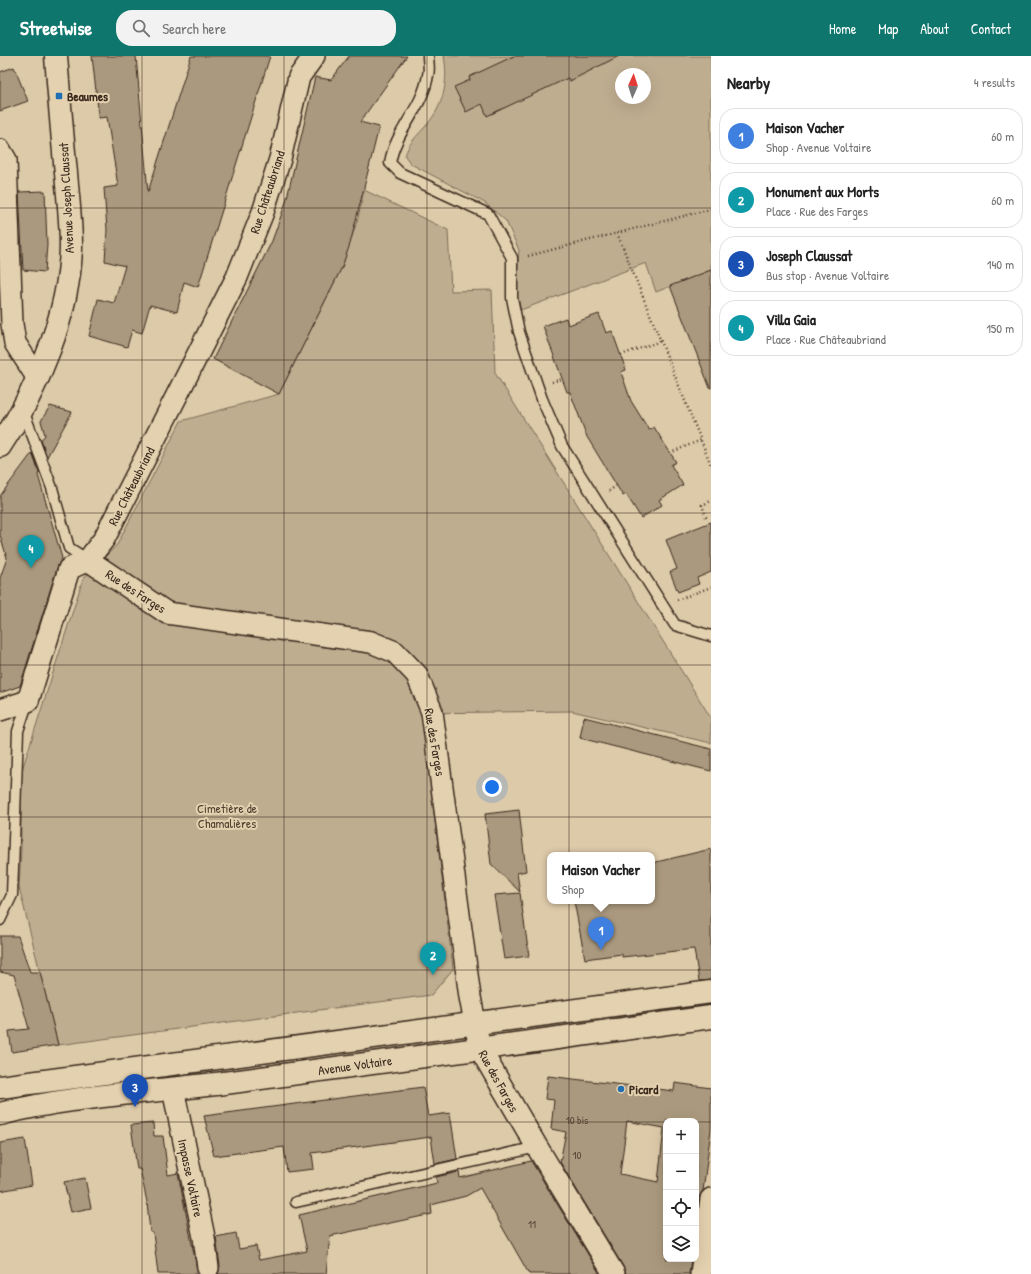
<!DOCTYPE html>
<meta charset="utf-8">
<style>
body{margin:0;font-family:"Patrick Hand",sans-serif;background:#f2f2f2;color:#222}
.controls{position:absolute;right:12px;bottom:12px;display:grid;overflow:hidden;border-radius:8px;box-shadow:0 4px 16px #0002}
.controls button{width:36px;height:36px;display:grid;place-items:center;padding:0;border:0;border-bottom:1px solid #e0e0e0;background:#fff;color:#222;font:20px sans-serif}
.compass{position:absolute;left:615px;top:12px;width:36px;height:36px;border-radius:50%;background:#fff;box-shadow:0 4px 16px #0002;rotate:3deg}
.you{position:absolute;left:492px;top:731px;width:14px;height:14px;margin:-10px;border:3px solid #fff;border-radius:50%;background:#1a73e8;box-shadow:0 0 0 6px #1a73e833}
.badge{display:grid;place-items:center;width:26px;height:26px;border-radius:50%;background:#0f766e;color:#fff;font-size:13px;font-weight:700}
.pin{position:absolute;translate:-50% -33px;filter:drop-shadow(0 1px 2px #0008)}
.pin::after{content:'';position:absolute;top:21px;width:14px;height:12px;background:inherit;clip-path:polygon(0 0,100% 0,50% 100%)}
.popup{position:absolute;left:547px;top:796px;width:108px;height:52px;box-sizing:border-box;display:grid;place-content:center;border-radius:8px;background:#fff;filter:drop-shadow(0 1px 3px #0005);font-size:13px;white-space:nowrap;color:#767676}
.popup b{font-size:15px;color:#222}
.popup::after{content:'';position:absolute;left:50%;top:100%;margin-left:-8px;border:8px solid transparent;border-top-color:#fff}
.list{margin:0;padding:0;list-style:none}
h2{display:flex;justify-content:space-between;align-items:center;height:52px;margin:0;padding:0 16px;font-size:17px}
h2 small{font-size:13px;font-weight:400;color:#767676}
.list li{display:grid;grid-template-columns:26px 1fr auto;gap:12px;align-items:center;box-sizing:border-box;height:56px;margin:0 8px 8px;padding:0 8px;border:1px solid #e0e0e0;border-radius:16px}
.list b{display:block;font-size:15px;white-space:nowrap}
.list p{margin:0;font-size:13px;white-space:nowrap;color:#767676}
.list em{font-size:13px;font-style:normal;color:#767676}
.icon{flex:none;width:22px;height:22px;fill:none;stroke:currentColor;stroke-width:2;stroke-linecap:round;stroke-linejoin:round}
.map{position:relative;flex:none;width:711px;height:1218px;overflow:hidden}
header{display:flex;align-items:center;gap:24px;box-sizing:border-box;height:56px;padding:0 20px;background:#0f766e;color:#fff}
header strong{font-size:19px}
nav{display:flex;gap:22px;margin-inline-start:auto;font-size:14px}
.search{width:280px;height:36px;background:#f2f2f2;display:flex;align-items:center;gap:10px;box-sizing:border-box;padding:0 14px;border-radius:16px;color:#767676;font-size:15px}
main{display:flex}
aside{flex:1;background:#fff}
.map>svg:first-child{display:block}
.green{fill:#bfad90;stroke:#7d6c57;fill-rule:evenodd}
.building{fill:#aa997e;stroke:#3b2a1e;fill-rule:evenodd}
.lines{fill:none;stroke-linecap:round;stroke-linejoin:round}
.lane-casing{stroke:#3b2a1e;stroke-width:13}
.street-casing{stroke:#3b2a1e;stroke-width:24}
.secondary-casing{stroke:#3b2a1e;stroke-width:25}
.path{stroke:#3b2a1e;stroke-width:2.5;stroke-dasharray:1 3;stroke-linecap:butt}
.lane{stroke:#e4d1af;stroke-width:10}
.street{stroke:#e4d1af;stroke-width:21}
.secondary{stroke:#e4d1af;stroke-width:22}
.grid{fill:none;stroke:#3b2a1e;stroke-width:1;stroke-opacity:0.55}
.poi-dot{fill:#1f6fb2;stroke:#e4d1af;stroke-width:1.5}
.labels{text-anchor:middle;stroke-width:4;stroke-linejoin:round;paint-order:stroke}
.number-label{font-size:11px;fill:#574636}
.poi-label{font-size:13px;font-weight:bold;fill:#3b2a1e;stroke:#e4d1af;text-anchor:start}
.street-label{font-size:13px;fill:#3b2a1e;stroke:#e4d1af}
.park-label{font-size:13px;fill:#4f3e2f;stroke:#e4d1af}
</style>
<header>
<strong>Streetwise</strong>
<div class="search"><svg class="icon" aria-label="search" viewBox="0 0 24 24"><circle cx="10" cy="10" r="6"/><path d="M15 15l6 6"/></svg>Search here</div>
<nav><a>Home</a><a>Map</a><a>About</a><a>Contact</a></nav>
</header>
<main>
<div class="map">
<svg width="711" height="1218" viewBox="0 0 711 1218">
<rect width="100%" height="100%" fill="#ddcaa9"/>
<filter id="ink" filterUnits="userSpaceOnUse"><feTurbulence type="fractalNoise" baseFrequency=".025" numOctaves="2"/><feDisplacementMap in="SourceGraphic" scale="8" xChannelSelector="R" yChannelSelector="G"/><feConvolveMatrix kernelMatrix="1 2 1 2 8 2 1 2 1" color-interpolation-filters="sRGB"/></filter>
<g filter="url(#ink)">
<g class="green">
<path d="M444 0H711V214L656 236 646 207 518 255 516 226 519 194 506 165 485 147 411 108 405 100C408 88 416 81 424 72 443 52 449 27 444 0ZM621 18H645V42H621Z"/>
<path d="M364 134 448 174 451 235 492 234 495 317 711 662V687L572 655 422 657 453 913 431 939 58 989 19 831 21 795V717L83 523 117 489 181 365 279 338 342 211 358 162Z"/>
</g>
<g class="building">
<path d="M92 0H136L148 136 191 0H270L198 231 184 226 177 256 150 249 142 277 132 274 127 291 89 280 98 243 114 247 125 210 105 205 107 174 104 132 118 130 107 61 99 62Z"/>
<path d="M349 0H407L360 66 379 71 350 188 342 211 279 338 213 303 272 185 286 146 315 21 331 24Z"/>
<path d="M514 0H619L570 25 568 22 487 60 482 48 466 56 454 31 470 24 469 21Z"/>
<path d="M14 11 28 45 0 55V16Z"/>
<path d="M45 135 47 189 45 216 23 214 19 136Z"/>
<path d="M711 214V332H710L670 230Z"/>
<path d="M599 258 606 277 612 275 626 314 621 316 631 345 649 374 654 371 676 406 671 409 683 429 659 444 662 449 641 462 626 438 623 440 587 381 570 336H567L543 270 566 262 568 269Z"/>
<path d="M50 350 72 356 47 401 41 384 45 379 41 365Z"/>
<path d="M32 397 39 416 38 419 62 502 58 509 20 630 0 637V522L7 502 0 479V440Z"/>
<path d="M711 466V516L697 522 699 528 678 536 670 516 677 513 666 484Z"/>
<path d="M584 661 711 693V715L580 682Z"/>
<path d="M519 754 526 815 517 817 520 836 491 808 485 758Z"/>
<path d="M711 793V924L699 925 694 893 622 901V898L585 903 574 845H652V807Z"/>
<path d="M520 837 529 900 504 903 494 839Z"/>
<path d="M0 880H18L30 916H40L58 989 12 996 9 975 29 973 14 919 0 916Z"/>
<path d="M548 1020 674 1035 675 1027 711 1032V1073L703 1135 699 1141 696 1165V1065H666V1203H691L689 1218H626L624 1212 560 1106 566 1076 551 1073 554 1044 545 1043ZM627 1065 664 1072 658 1126 620 1118Z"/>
<path d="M423 1031 428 1060 450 1057 457 1103 435 1108 431 1081 312 1097 314 1113 287 1116 284 1091 214 1100 204 1060Z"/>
<path d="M153 1067 154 1080H163L168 1119 178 1117 198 1218H158L153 1177 150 1176 147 1146 140 1113H137L131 1069Z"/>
<path d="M25 1083 32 1129 0 1135V1087Z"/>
<path d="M531 1105 600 1218H529L480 1132 466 1140 431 1149 432 1158 330 1180 326 1218H218L220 1210 216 1181 236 1177 239 1193 256 1190 259 1204 307 1195 299 1159 437 1127 436 1121 459 1116 460 1122Z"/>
<path d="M85 1122 91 1152 71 1156 64 1126Z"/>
</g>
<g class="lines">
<g class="lane-casing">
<g id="lane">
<path d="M428 0C428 6 430 13 428 19 423 52 395 75 390 107L400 117 488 158 512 202V242L519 276 542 343 562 390 675 569 711 580"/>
<path d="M23 354 52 432 69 492 88 504"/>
<path d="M0 864 12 839 18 675 28 645"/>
<path d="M296 1146 537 1091"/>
</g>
</g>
<g class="street-casing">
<g id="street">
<path d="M0 94 6 104 12 268 15 287 37 321"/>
<path d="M88 504 167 557 371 586 395 596 417 619 432 656 470 941 480 993 537 1091 614 1218"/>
<path d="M0 654 28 645 69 513 88 504 104 483 237 221 263 156 280 103 299 21 314 0"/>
<path d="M173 1033 204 1181 208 1212"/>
<path d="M701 1218 711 1143"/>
</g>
</g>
<g class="secondary-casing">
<g id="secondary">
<path d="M0 390C37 336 70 256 71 190 71 166 68 141 66 117 62 78 59 39 56 0"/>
<path d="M0 1031 711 936"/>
<path d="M0 1058C74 1039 156 1036 232 1026 392 1004 551 984 711 961"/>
</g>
</g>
<g class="path">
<path d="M617 177 711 409"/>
<path d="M528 200 711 153"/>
<path d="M621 299 661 285"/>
<path d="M552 326 562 323"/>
<path d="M670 397 701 384"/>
<path d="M609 435 616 430"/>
<path d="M706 461 702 449 711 445"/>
<path d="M677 544 711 531"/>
</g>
<use href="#lane" class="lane"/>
<use href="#street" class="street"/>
<use href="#secondary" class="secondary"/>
</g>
</g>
<path class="grid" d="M142 0V1218M284 0V1218M427 0V1218M569 0V1218M0 152H711M0 304H711M0 457H711M0 609H711M0 761H711M0 914H711M0 1066H666M696 1066H711"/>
<g class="poi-dot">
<rect x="55" y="36" width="8" height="8" rx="2"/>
<circle cx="621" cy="1033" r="4"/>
</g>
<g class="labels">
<g class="number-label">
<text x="577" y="1068">10 bis</text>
<text x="577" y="1103">10</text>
<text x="532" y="1172">11</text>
</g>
<g class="poi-label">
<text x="67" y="45">Beaumes</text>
<text x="629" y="1038">Picard</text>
</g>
<g class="street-label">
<text transform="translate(267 136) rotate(-72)" y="5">Rue Châteaubriand</text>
<text transform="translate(66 142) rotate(-93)" y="5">Avenue Joseph Claussat</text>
<text transform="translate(131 430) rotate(-63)" y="5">Rue Châteaubriand</text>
<text transform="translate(136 535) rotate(33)" y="5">Rue des Farges</text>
<text transform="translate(435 686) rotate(80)" y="5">Rue des Farges</text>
<text transform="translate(355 1009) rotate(-8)" y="5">Avenue Voltaire</text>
<text transform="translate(499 1025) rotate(61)" y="5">Rue des Farges</text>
<text transform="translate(191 1122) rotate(78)" y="5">Impasse Voltaire</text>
</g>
<g class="park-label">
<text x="227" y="757">Cimetière de<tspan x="227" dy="15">Chamalières</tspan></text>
</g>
</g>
</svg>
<div class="controls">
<button>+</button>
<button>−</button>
<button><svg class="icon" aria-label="locate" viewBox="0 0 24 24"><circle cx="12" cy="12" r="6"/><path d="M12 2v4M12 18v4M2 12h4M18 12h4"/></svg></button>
<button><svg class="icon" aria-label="layers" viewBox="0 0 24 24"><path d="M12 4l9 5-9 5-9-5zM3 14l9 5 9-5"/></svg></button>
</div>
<svg class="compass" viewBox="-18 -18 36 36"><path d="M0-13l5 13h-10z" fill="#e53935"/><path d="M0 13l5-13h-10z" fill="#767676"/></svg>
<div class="you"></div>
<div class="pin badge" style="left:601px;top:894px;background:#3f7fe0">1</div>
<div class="popup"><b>Maison Vacher</b>Shop</div>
<div class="pin badge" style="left:433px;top:919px;background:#0f9aa8">2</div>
<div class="pin badge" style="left:135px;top:1051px;background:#1a4fb4">3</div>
<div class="pin badge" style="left:31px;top:512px;background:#0f9aa8">4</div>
</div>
<aside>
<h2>Nearby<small>4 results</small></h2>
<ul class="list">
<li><span class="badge" style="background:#3f7fe0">1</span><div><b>Maison Vacher</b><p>Shop · Avenue Voltaire</p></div><em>60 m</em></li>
<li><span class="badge" style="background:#0f9aa8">2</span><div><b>Monument aux Morts</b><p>Place · Rue des Farges</p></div><em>60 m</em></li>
<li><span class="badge" style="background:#1a4fb4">3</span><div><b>Joseph Claussat</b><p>Bus stop · Avenue Voltaire</p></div><em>140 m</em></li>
<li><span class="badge" style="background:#0f9aa8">4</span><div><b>Villa Gaia</b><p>Place · Rue Châteaubriand</p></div><em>150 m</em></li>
</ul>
</aside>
</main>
